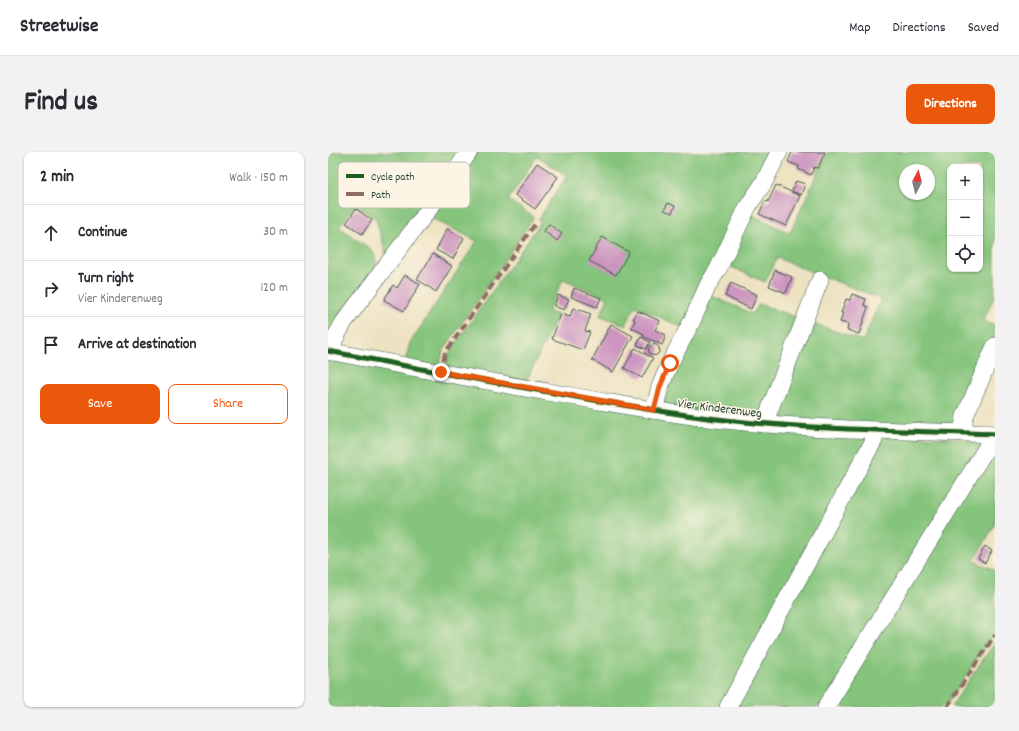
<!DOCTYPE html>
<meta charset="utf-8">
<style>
body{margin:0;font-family:Dekko,sans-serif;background:#f2f2f3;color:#2b2b33}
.controls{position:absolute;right:12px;top:12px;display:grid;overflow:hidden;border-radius:8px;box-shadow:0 1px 3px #0004}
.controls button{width:36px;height:36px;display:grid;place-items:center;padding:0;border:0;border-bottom:1px solid #e1e1e2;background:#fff;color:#2b2b33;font:20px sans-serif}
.compass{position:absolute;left:571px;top:12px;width:36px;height:36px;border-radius:50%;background:#fff;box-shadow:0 1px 3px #0004;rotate:7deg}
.stop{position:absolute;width:12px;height:12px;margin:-9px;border:3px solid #ea580c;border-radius:50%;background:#fff}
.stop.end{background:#ea580c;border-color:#fff;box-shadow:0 1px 4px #0008}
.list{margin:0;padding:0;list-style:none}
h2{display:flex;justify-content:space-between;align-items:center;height:52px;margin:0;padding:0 16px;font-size:17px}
h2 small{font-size:13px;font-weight:400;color:#7c7c81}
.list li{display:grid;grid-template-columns:26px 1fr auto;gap:12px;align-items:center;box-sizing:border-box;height:56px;padding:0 16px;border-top:1px solid #e1e1e2}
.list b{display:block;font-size:15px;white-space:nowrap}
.list p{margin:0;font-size:13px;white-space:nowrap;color:#7c7c81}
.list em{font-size:13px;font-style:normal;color:#7c7c81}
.actions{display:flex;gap:8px;padding:12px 16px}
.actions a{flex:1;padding:9px 0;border:1px solid #ea580c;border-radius:8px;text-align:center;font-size:14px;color:#ea580c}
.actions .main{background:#ea580c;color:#fff}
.icon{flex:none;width:22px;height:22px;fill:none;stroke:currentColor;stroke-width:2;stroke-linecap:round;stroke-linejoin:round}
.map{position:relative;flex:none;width:667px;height:555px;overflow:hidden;border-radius:8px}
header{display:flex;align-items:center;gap:24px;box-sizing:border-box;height:56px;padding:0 20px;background:#fff;border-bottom:1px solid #e1e1e2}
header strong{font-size:19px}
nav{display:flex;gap:22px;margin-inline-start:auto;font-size:14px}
.intro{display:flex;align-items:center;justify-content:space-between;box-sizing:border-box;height:96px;padding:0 24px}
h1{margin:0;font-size:28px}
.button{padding:10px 18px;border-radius:8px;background:#ea580c;color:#fff;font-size:14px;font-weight:700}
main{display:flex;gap:24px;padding:0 24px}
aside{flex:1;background:#fff;border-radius:8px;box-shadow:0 1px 3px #0004}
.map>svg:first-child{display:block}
.green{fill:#85c47c;stroke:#528058;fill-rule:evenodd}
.building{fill:#cc95bf}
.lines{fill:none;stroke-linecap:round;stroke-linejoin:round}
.minor-casing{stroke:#3e5649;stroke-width:18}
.minor{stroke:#fff;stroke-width:17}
.quiet{stroke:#8d6e63;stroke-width:4;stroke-dasharray:8 4;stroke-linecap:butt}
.cycleway-casing{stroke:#fcf5e5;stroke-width:8}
.cycleway{stroke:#1b5e20;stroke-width:5}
.route{stroke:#ea580c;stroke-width:5}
.labels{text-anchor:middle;stroke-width:3;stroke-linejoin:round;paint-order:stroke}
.street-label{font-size:13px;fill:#1f3d34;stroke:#fcf5e5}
.key{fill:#fcf5e5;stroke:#babeb0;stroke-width:1}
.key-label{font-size:11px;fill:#1f3d34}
</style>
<header>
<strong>Streetwise</strong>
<nav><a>Map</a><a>Directions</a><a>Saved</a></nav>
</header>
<div class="intro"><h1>Find us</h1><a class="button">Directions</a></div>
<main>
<aside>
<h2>2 min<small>Walk · 150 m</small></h2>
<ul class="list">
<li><svg class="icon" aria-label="ahead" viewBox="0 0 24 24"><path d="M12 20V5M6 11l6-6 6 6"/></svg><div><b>Continue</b></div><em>30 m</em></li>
<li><svg class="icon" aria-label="right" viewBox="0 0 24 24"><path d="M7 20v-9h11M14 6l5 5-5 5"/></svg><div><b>Turn right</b><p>Vier Kinderenweg</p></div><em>120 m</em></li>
<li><svg class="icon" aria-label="arrive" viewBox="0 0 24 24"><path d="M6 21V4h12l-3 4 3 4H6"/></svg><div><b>Arrive at destination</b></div></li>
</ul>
<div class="actions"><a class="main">Save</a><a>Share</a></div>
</aside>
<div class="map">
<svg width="667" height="555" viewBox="0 0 667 555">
<rect width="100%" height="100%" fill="#fcf5e5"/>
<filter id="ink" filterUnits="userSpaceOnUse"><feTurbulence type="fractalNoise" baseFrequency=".025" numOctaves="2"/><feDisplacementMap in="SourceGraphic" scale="8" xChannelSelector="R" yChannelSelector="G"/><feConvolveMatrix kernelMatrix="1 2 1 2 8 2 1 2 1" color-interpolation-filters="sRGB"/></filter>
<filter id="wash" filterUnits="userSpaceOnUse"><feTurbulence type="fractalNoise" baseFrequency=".012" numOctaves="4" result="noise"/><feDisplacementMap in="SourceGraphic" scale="16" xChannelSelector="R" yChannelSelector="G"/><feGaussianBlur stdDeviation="0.9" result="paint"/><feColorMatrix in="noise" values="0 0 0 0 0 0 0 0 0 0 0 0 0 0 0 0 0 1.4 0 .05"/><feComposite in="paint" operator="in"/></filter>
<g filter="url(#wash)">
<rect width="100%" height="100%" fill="#ede2c1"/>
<g class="green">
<path d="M0 0H137L59 106 48 67 27 53 11 75 45 99 48 108 47 120 0 181Z"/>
<path d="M142 0H447L356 176 307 154 298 173 272 164 280 146 235 127 220 160 230 163 197 231 117 216 121 201 213 70 210 68 239 24 209 4 180 48 206 65 115 199 111 216 77 210 82 191 149 89 99 64Z"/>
<path d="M499 0H667V143L655 169 667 174V185L632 265 630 277 421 266 336 253 335 234 379 142 425 162 431 152 535 189 553 147 449 106 437 130 397 112 420 61 462 81ZM622 15H652V117H622ZM577 18H601V42H577Z"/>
<path d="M0 205 544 282 396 555H0Z"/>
<path d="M549 282 658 288 495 555H403Z"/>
<path d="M667 288V372L646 409 667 418V480L617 555H502Z"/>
<path d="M667 490V555H623Z"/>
</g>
<g id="blocks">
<g class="building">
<path d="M464 0H497L490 16 486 15 483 23 470 17 471 14 460 10Z"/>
<path d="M209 11 230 25 207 57 187 43Z"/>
<path d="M468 29 477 32 473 43 464 39Z"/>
<path d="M448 33 472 44 458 74 431 62 437 49 440 50Z"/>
<path d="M340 51 347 54 344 61 336 58Z"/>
<path d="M28 57 44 68 34 82 18 71Z"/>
<path d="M221 72 234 82 229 89 216 79Z"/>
<path d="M119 77 136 86 125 107 108 98Z"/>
<path d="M274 85 301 100 288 123 261 109Z"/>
<path d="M105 102 124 114 108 140 89 127Z"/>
<path d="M447 118 464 125 458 141 441 134Z"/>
<path d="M77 123 92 132 76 159 56 148 65 133 69 136Z"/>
<path d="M403 131 429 143 423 157 397 144Z"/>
<path d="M246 136 273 146 269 155 243 145Z"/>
<path d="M524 142 538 147 536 153 540 155 531 182 519 178 520 172 512 170 515 161H513L518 147 522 148Z"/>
<path d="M230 143 241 147 236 158 226 154Z"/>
<path d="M245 156 263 162 257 179 262 180 255 198 224 187 233 162 242 165Z"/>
<path d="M310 159 332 169 327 178 338 183 334 193 315 184 316 182 304 176 307 168 305 167Z"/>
<path d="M283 172 305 184 285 220 264 208Z"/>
<path d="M313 185 322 190 318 197 309 193Z"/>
<circle cx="326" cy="198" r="5.5"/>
<path d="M307 196 325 206 314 226 296 216Z"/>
<path d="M657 394 664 399 657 411 650 407Z"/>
</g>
</g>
</g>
<g filter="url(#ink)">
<use href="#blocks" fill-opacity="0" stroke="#3e5649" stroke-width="1"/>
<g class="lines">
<g class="minor-casing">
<g id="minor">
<path d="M0 199C81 215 162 230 243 244 297 253 352 264 407 269 493 278 580 279 667 282"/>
<path d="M3 200 7 186 16 170 98 61 141 0"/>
<path d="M326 258 332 235 342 211 364 169 380 133 390 117 420 54 435 32 451 0"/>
<path d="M436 272 492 128"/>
<path d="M634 281 637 264 667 194"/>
<path d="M400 555 546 288 548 278"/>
<path d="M498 555 659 295 660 282"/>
</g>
</g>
<use href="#minor" class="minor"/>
<g class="quiet">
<path d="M113 220 117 201 207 72"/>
<path d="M619 555 667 483"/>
</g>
<g class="cycleway-casing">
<path id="cycleway" d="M0 199C81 215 162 230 243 244 297 253 352 264 407 269 493 278 580 279 667 282"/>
</g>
<use href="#cycleway" class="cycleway"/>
</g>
</g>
<g class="lines" filter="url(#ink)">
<path class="route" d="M113 220 326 258 332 235 342 211"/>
</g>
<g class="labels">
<g class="street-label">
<text transform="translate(392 255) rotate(7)" y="5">Vier Kinderenweg</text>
</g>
</g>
<rect x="10" y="10" width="132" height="46" rx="6" class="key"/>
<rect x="18" y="22" width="18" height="4" fill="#1b5e20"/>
<rect x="18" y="40" width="18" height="4" fill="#8d6e63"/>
<g class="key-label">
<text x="43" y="28">Cycle path</text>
<text x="43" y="46">Path</text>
</g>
</svg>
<div class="controls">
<button>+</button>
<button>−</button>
<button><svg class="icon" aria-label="locate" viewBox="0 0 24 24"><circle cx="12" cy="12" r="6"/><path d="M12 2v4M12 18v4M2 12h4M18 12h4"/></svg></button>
</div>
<svg class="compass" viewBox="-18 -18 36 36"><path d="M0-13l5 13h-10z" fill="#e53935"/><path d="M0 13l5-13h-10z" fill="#7c7c81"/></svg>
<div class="stop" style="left:342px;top:211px"></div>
<div class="stop end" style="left:113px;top:220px"></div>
</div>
</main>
